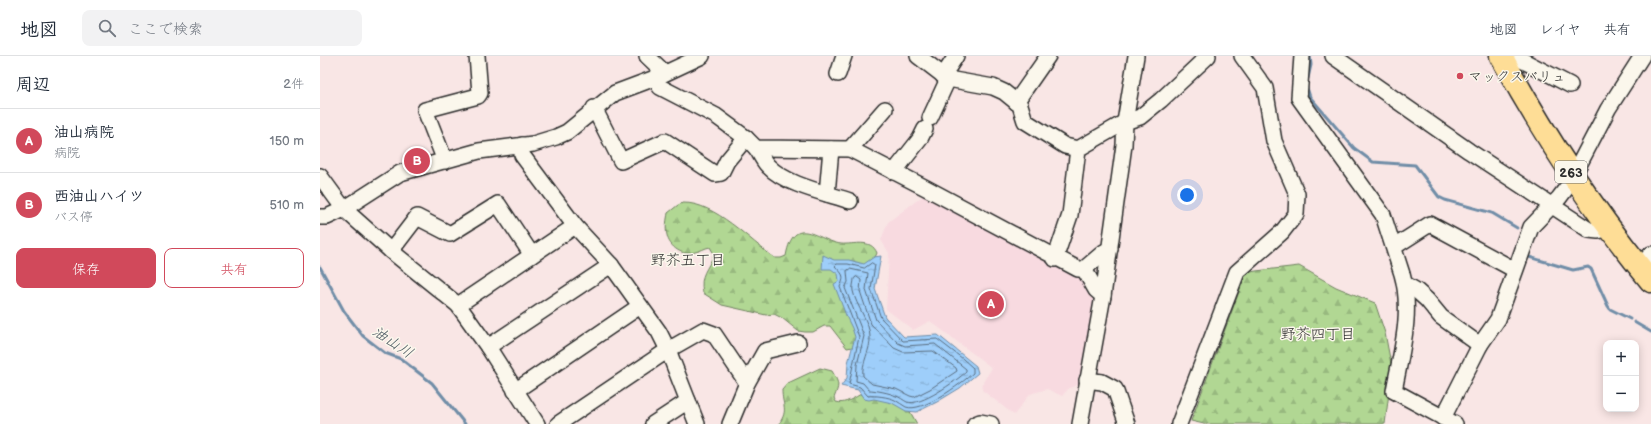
<!DOCTYPE html>
<html lang="ja">
<meta charset="utf-8">
<style>
body{margin:0;font-family:"Balsamiq Sans","Klee One",sans-serif;background:#f2f2f3;color:#1f2937}
.controls{position:absolute;right:12px;bottom:12px;display:grid;overflow:hidden;border-radius:8px;box-shadow:0 2px 10px #0003}
.controls button{width:36px;height:36px;display:grid;place-items:center;padding:0;border:0;border-bottom:1px solid #e0e1e3;background:#fff;color:#1f2937;font:20px sans-serif}
.you{position:absolute;left:867px;top:139px;width:14px;height:14px;margin:-10px;border:3px solid #fff;border-radius:50%;background:#1a73e8;box-shadow:0 0 0 6px #1a73e833}
.badge{display:grid;place-items:center;width:26px;height:26px;border-radius:50%;background:#d1495b;color:#fff;font-size:13px;font-weight:700}
.pin{position:absolute;translate:-50% -50%;border:2px solid #fff;box-shadow:0 1px 4px #0006}
.list{margin:0;padding:0;list-style:none}
h2{display:flex;justify-content:space-between;align-items:center;height:52px;margin:0;padding:0 16px;font-size:17px}
h2 small{font-size:13px;font-weight:400;color:#747a83}
.list li{display:grid;grid-template-columns:26px 1fr auto;gap:12px;align-items:center;box-sizing:border-box;height:64px;padding:0 16px;border-top:1px solid #e0e1e3}
.list b{display:block;font-size:15px;white-space:nowrap}
.list p{margin:0;font-size:13px;white-space:nowrap;color:#747a83}
.list em{font-size:13px;font-style:normal;color:#747a83}
.actions{display:flex;gap:8px;padding:12px 16px}
.actions a{flex:1;padding:9px 0;border:1px solid #d1495b;border-radius:8px;text-align:center;font-size:14px;color:#d1495b}
.actions .main{background:#d1495b;color:#fff}
.icon{flex:none;width:22px;height:22px;fill:none;stroke:currentColor;stroke-width:2;stroke-linecap:round;stroke-linejoin:round}
.map{position:relative;flex:none;width:1331px;height:368px;overflow:hidden}
header{display:flex;align-items:center;gap:24px;box-sizing:border-box;height:56px;padding:0 20px;background:#fff;border-bottom:1px solid #e0e1e3}
header strong{font-size:19px}
nav{display:flex;gap:22px;margin-inline-start:auto;font-size:14px}
.search{width:280px;height:36px;background:#f2f2f3;display:flex;align-items:center;gap:10px;box-sizing:border-box;padding:0 14px;border-radius:8px;color:#747a83;font-size:15px}
main{display:flex}
aside{flex:1;background:#fff}
.map>svg:first-child{display:block}
.built{fill:#f8dae0}
.forest{fill:url(#forest-firs);stroke:#6e815f}
.water{fill:url(#water-ripples);stroke:#708da7}
.lines{fill:none;stroke-linecap:round;stroke-linejoin:round}
.shore{stroke:#596c7e;stroke-width:1}
.stream{stroke:#708da7;stroke-width:3}
.minor-casing{stroke:#2b2b2b;stroke-width:18}
.highway-casing{stroke:#2b2b2b;stroke-width:25}
.minor{stroke:#fbf7ec;stroke-width:15}
.highway{stroke:#fedd96;stroke-width:22}
.poi-dot{fill:#d1495b;stroke:#fbf7ec;stroke-width:1.5}
.labels{text-anchor:middle;stroke-width:3;stroke-linejoin:round;paint-order:stroke}
.shield{fill:#fbf7ec;stroke:#696865;stroke-width:1}
.shield-label{font-size:13px;font-weight:bold;fill:#2b2b2b}
.poi-label{font-size:14px;fill:#2b2b2b;stroke:#fbf7ec;text-anchor:start}
.neighbourhood-label{font-size:15px;fill:#2b2b2b;stroke:#fbf7ec}
.water-label{font-size:15px;font-style:italic;fill:#48545f;stroke:#fbf7ec}
</style>
<header>
<strong>地図</strong>
<div class="search"><svg class="icon" aria-label="search" viewBox="0 0 24 24"><circle cx="10" cy="10" r="6"/><path d="M15 15l6 6"/></svg>ここで検索</div>
<nav><a>地図</a><a>レイヤ</a><a>共有</a></nav>
</header>
<main>
<aside>
<h2>周辺<small>2件</small></h2>
<ul class="list">
<li><span class="badge">A</span><div><b>油山病院</b><p>病院</p></div><em>150 m</em></li>
<li><span class="badge">B</span><div><b>西油山ハイツ</b><p>バス停</p></div><em>510 m</em></li>
</ul>
<div class="actions"><a class="main">保存</a><a>共有</a></div>
</aside>
<div class="map">
<svg width="1331" height="368" viewBox="0 0 1331 368">
<defs>
<pattern id="forest-firs" width="22" height="20" patternUnits="userSpaceOnUse"><rect width="22" height="20" fill="#b1d793"/><path d="M5 1l3.5 6h-7zM16 11l3.5 6h-7z" fill="#98b97f"/></pattern>
<pattern id="water-ripples" width="26" height="14" patternUnits="userSpaceOnUse"><rect width="26" height="14" fill="#9ecefa"/><path d="M2 4q2-2 4 0t4 0M15 11q2-2 4 0t4 0" fill="none" stroke="#88b1d6"/></pattern>
</defs>
<rect width="100%" height="100%" fill="#f9e6e5"/>
<filter id="ink" filterUnits="userSpaceOnUse"><feTurbulence type="fractalNoise" baseFrequency=".025" numOctaves="2"/><feDisplacementMap in="SourceGraphic" scale="8" xChannelSelector="R" yChannelSelector="G"/><feConvolveMatrix kernelMatrix="1 2 1 2 8 2 1 2 1" color-interpolation-filters="sRGB"/></filter>
<g filter="url(#ink)">
<path class="built" d="M607 137 767 222 776 242 763 327 749 332 742 340 727 333 710 338 694 359 662 334 663 326 672 312 610 265 593 274 566 253 569 197 561 184 568 166Z"/>
<g class="forest">
<path d="M363 147C395 146 430 185 455 202H461L466 200C474 156 498 185 521 188 534 189 551 182 557 197L551 210 523 218 534 263 538 290 527 292 510 270H504L493 276H485L478 275 462 262 454 258 446 259 402 249 383 237C379 218 388 214 394 198L390 191C384 192 381 195 375 196 363 201 349 191 347 179 345 172 347 163 348 157L358 149Z"/>
<path d="M979 210 1016 231 1055 247 1065 277 1072 313 1065 368H884L871 365 926 217 936 215Z"/>
<path d="M500 312 512 315C520 329 519 329 514 342L516 346C525 349 535 341 543 337L588 352 597 368H459C469 353 462 350 462 334L468 327Z"/>
</g>
<path class="water" d="M503 199 514 204H529L544 208 554 201 561 200 555 233 565 261 584 281 618 279 656 310 658 317 640 332 617 346 597 356 586 355 572 347 554 343 549 344 544 343 538 334 521 330 527 322 528 307 535 281 532 272 527 262 514 228 519 225 518 218 511 213H502Z"/>
<g class="lines">
<g class="shore">
<path d="M552 207 555 209 551 233 561 262 583 285 617 283 643 303 653 312V317C641 328 602 357 586 351 582 349 579 346 575 344 569 341 555 339 548 340L540 331 529 328 539 281 520 231C526 219 522 218 515 210L517 208H528L544 212Z"/>
<path d="M530 213 548 217 546 234 556 264 578 287 585 290 615 288 646 313V316C636 325 600 351 587 346 583 344 580 341 576 340 571 337 555 334 549 334L543 327 536 325 537 309 544 280 525 232 528 226 527 215Z"/>
<path d="M537 221 541 224 540 235 551 268 574 292 583 296 613 295 636 312 637 315 610 333 594 341 590 340 576 333 552 328 543 320C541 307 551 294 550 281 550 266 536 250 533 235 532 231 534 227 534 223Z"/>
</g>
<g class="stream">
<path d="M988 22 991 9 990 0"/>
<path d="M986 29 990 41 1034 92 1053 106 1095 109 1119 141 1125 144 1172 157 1197 172"/>
<path d="M1209 201 1253 214 1268 211 1271 213 1288 250 1290 253 1310 263"/>
<path d="M0 211 24 255 43 280 65 297 81 303 112 327 145 368"/>
<path d="M1314 266 1331 276"/>
</g>
<g class="minor-casing">
<g id="minor">
<path d="M327 0 345 17"/>
<path d="M598 0 628 23 673 31 684 36 700 49 705 65 745 90 758 93 805 66 820 61 841 44 888 0"/>
<path d="M982 0 979 42 1063 159 1082 218C1093 256 1081 297 1074 335L1135 368"/>
<path d="M1013 0 1149 95 1269 174 1278 175 1290 172"/>
<path d="M1194 0 1250 29"/>
<path d="M518 18 524 0"/>
<path d="M623 20 636 0"/>
<path d="M335 22 340 31 396 60 426 82 436 92 530 93 606 132 758 213H764L784 196 790 193"/>
<path d="M696 46 728 0"/>
<path d="M274 52 301 105 345 85 395 118 401 117 407 105 426 82"/>
<path d="M610 62 628 23"/>
<path d="M202 89V99L255 170 291 209 339 276 348 294 377 368"/>
<path d="M436 92C440 97 443 105 448 110 466 129 506 137 530 145"/>
<path d="M530 93 565 53"/>
<path d="M125 105 105 54 158 40 160 37 157 0"/>
<path d="M574 116 600 83 605 73"/>
<path d="M0 120 24 153 71 195 138 249 168 291 217 368"/>
<path d="M507 138 511 93"/>
<path d="M0 161H7L24 153 80 117 159 95 213 88 236 81 247 76 295 37 335 22 382 0"/>
<path d="M1074 191 1110 168 1195 214"/>
<path d="M71 195 97 161 130 178 178 148 212 199"/>
<path d="M735 203 750 159 758 93"/>
<path d="M1320 211 1331 198"/>
<path d="M764 213 776 234 783 240"/>
<path d="M1085 228 1097 235 1107 244 1121 261 1160 289 1178 263 1211 171 1239 142 1248 130 1288 53 1322 0"/>
<path d="M138 249 255 170"/>
<path d="M168 291 291 209"/>
<path d="M767 324 782 326 795 333 807 368"/>
<path d="M195 335 320 250"/>
<path d="M1123 362 1160 289"/>
<path d="M238 368 348 294 383 274 394 278 427 327"/>
<path d="M333 368 368 345"/>
<path d="M410 368 427 327 445 295 478 287"/>
<path d="M655 368 660 366 671 368"/>
<path d="M760 368 783 240 804 89 805 66 816 0"/>
<path d="M859 368 917 216 962 176 976 158 977 138 954 85 945 32 922 0"/>
</g>
</g>
<g class="highway-casing">
<path id="highway" d="M1181 0C1224 79 1274 156 1331 225"/>
</g>
<use href="#minor" class="minor"/>
<use href="#highway" class="highway"/>
</g>
</g>
<circle class="poi-dot" cx="1140" cy="20" r="4"/>
<g class="labels">
<rect class="shield" x="1235" y="105" width="32" height="22" rx="3"/>
<g class="shield-label">
<text x="1251" y="121">263</text>
</g>
<g class="poi-label">
<text x="1148" y="25">マックスバリュ</text>
</g>
<g class="neighbourhood-label">
<text x="368" y="209">野芥五丁目</text>
<text x="998" y="283">野芥四丁目</text>
</g>
<g class="water-label">
<text transform="translate(73 286) rotate(34)" y="5">油山川</text>
</g>
</g>
</svg>
<div class="controls">
<button>+</button>
<button>−</button>
</div>
<div class="you"></div>
<div class="pin badge" style="left:671px;top:248px">A</div>
<div class="pin badge" style="left:97px;top:105px">B</div>
</div>
</main>
